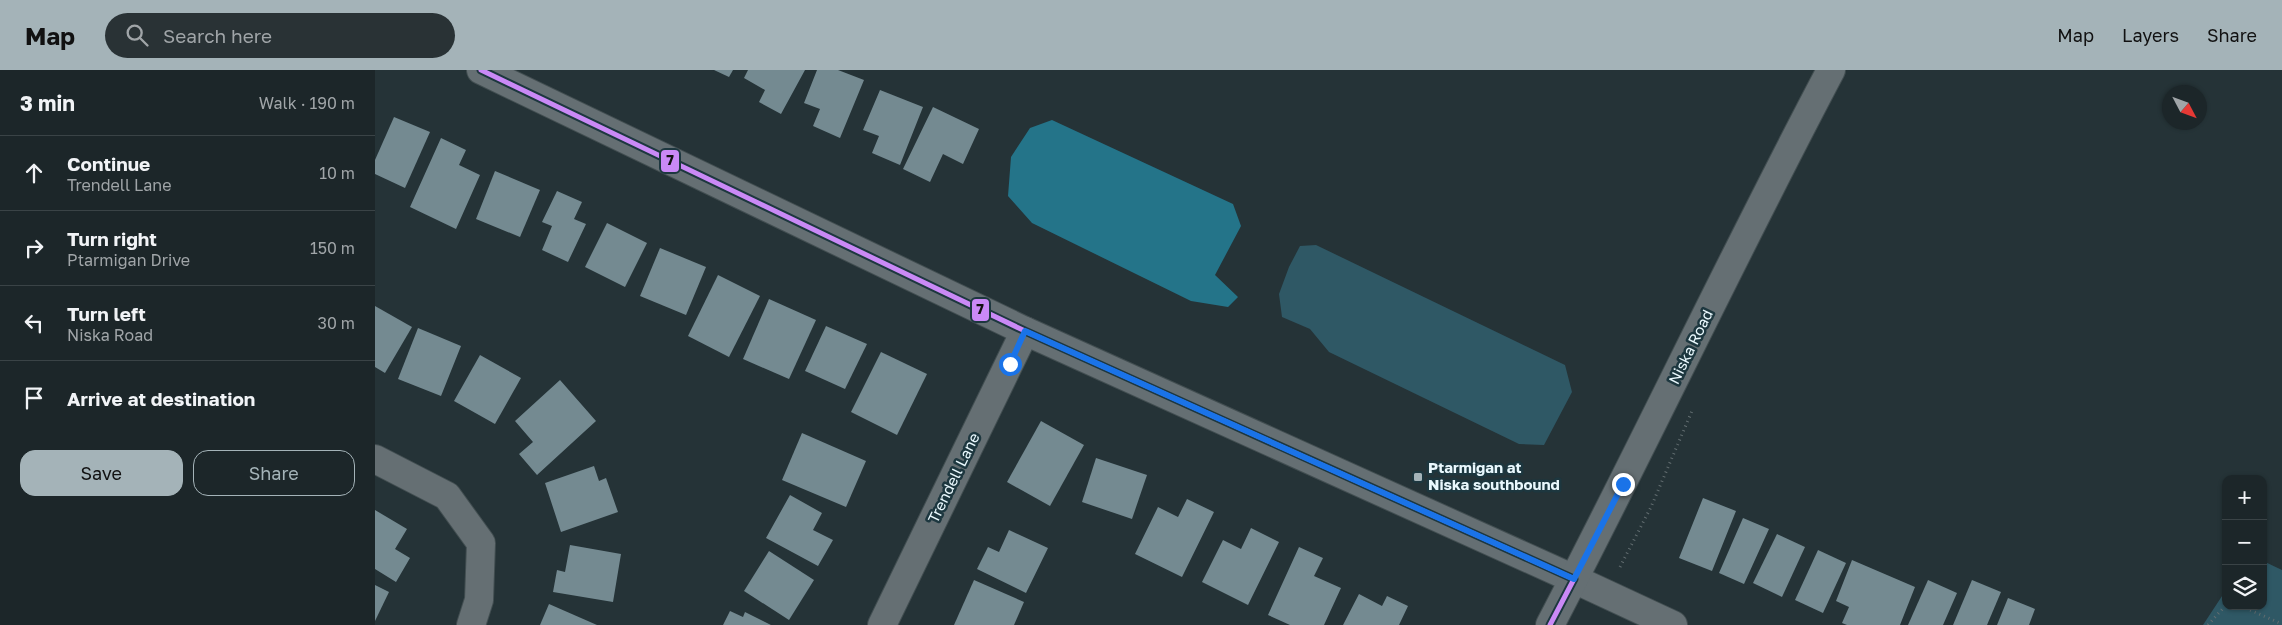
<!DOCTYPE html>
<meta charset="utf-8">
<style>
body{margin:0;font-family:"Golos Text",sans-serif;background:#293235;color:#f1f3f6}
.controls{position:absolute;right:15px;bottom:15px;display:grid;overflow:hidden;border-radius:10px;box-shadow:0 1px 4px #0004}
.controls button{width:45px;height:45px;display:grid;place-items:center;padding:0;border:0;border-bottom:1px solid #3a4346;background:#1c2629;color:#f1f3f6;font:25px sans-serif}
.compass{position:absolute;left:1787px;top:15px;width:45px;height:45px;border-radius:50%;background:#1c2629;box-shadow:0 1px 4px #0004;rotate:131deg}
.stop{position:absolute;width:15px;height:15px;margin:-11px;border:4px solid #1a73e8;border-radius:50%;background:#fff}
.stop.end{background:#1a73e8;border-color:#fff;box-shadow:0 1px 5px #0008}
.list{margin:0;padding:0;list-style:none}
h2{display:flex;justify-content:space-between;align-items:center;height:65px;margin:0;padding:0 20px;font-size:21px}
h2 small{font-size:16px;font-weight:400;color:#a0a5a8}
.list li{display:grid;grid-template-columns:32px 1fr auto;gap:15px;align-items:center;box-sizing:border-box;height:75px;padding:0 20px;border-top:1px solid #3a4346}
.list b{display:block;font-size:19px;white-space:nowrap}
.list p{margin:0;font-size:16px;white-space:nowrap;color:#a0a5a8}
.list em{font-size:16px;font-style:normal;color:#a0a5a8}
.actions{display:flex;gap:10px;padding:15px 20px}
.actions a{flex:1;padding:11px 0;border:1px solid #a4b3b8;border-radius:15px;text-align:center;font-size:18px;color:#a4b3b8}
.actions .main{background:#a4b3b8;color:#111}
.icon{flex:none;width:28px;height:28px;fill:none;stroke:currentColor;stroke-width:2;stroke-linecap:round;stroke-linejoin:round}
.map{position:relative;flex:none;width:1907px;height:555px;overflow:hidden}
header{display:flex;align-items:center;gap:30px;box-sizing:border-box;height:70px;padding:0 25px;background:#a4b3b8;color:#111}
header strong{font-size:24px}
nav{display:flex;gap:28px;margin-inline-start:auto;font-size:18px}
.search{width:350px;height:45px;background:#293235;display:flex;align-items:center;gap:12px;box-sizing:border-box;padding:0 18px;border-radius:28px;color:#a0a5a8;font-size:19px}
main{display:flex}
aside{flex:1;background:#1c2629}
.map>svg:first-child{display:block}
.green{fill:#2f5865}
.water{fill:#247489}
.building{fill:#748a91}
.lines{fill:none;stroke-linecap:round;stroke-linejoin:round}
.minor-casing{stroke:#424e51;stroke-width:30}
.tertiary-casing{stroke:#424e51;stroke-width:30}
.path{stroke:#636e71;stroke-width:3;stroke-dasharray:1 4;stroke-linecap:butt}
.minor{stroke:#656f73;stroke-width:28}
.tertiary{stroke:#656f73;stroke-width:28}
.bus-1-casing{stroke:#1d373f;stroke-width:9}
.bus-1{stroke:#ca89f6;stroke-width:5}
.route{stroke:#1a73e8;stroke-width:6}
.poi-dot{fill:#a4b3b8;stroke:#1d373f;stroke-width:2}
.labels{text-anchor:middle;stroke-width:5;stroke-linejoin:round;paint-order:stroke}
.street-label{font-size:15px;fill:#e9f8fd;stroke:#1d373f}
.poi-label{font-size:15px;font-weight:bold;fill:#e9f8fd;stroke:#1d373f;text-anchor:start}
.line-badge{stroke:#1d373f;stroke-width:2}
.pale-badge-label{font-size:14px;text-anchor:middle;font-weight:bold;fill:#111}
</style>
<header>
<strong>Map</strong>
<div class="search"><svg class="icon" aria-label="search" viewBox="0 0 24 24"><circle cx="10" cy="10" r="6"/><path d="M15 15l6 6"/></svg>Search here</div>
<nav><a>Map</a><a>Layers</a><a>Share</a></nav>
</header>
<main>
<aside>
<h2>3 min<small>Walk · 190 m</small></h2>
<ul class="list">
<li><svg class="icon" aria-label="ahead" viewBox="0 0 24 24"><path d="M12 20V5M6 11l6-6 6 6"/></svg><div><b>Continue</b><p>Trendell Lane</p></div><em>10 m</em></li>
<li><svg class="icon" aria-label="right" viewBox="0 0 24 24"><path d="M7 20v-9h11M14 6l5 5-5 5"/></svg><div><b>Turn right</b><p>Ptarmigan Drive</p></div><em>150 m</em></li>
<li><svg class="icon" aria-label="left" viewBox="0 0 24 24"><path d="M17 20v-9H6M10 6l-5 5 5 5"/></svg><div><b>Turn left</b><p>Niska Road</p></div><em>30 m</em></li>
<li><svg class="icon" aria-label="arrive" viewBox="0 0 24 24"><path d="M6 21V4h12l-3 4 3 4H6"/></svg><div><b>Arrive at destination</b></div></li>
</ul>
<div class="actions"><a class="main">Save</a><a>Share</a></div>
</aside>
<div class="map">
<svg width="1907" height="555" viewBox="0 0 1907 555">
<rect width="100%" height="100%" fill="#253337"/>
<g class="green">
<path d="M941 175 1190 295 1197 322 1169 375 1144 374 954 282 935 259 907 247 904 224 914 197 925 176Z"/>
<path d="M1888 491 1907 500V555H1828L1851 520V536H1888Z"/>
</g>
<path class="water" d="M677 50 858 134 866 156 840 205 863 227 853 237 816 231 657 153 633 126 636 87 655 58Z"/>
<g class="building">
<path d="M339 0H358L354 7Z"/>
<path d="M373 0H430L406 44 384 32 390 20 369 8Z"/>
<path d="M442 0H463L489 10 465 68 438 56 445 39 429 33Z"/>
<path d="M505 20 548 37 525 95 497 83 504 66 488 60Z"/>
<path d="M558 37 604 59 588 94 568 84 555 112 528 99Z"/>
<path d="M19 47 55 62 30 118 0 104V90Z"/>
<path d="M66 68 91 80 84 95 105 105 81 159 35 137Z"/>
<path d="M120 101 165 120 145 167 101 149Z"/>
<path d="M182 121 207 132 199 149 211 154 193 192 167 180 177 156 167 152Z"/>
<path d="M232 153 272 173 250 217 210 197Z"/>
<path d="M285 178 331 197 311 245 265 226Z"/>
<path d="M343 205 385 226 354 287 313 266Z"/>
<path d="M394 229 441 250 414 309 368 289Z"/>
<path d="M0 236 37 257 10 303 0 297Z"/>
<path d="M451 256 492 274 470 319 430 301Z"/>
<path d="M43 258 86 276 66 326 23 309Z"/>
<path d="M506 282 552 304 522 365 476 342Z"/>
<path d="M105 285 146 308 120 354 79 331Z"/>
<path d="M185 310 221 351 162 405 144 384 158 372 140 351Z"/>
<path d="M666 351 709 375 675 436 632 412Z"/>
<path d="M427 363 491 391 471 437 407 410Z"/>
<path d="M721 388 772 405 757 449 707 432Z"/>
<path d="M219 396 224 411 231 408 243 442 186 462 170 413Z"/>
<path d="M415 425 447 443 438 460 458 470 443 496 391 468Z"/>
<path d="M1328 428 1361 441 1337 501 1304 488Z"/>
<path d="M812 429 839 442 807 507 760 484 783 437 803 447Z"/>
<path d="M0 440 32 459 20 479 35 488 21 512 0 499Z"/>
<path d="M1368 448 1394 459 1369 514 1344 503Z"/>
<path d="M876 458 904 472 873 535 827 512 848 470 866 479Z"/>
<path d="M634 460 673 478 651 523 602 499 613 477 624 482Z"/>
<path d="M1402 464 1430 477 1407 527 1378 513Z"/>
<path d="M195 475 246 484 238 532 178 522 182 500 190 502Z"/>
<path d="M924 477 948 488 939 506 966 518 949 555H915L893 545Z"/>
<path d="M1443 480 1471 493 1448 543 1420 530Z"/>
<path d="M394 481 439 510 414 550 369 521Z"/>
<path d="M1477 490 1540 517 1525 555H1472L1467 553 1474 537 1461 531Z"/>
<path d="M599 510 649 532 639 555H579Z"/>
<path d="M1553 510 1582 523 1568 555H1533Z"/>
<path d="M1597 510 1626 522 1612 555H1578Z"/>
<path d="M0 515 14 522 0 551Z"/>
<path d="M984 524 1007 536 1012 526 1033 536 1024 555H968Z"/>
<path d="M1633 528 1660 539 1654 555H1622Z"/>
<path d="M174 534 222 555H165Z"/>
<path d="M355 541 368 547 370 542 396 555H348Z"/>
</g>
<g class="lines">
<g class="minor-casing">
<g id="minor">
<path d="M0 389 72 426 106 473 104 530 96 555"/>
<path d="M1199 509 1298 555"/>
<path d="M507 555 650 261"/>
</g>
</g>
<g class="tertiary-casing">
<g id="tertiary">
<path d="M106 0 650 261 1199 509"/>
<path d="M1175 555C1271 371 1359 183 1456 0"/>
</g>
</g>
<g class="path">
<path d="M1245 497 1276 437 1317 341"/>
<path d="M1866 536 1907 554"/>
<path d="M1833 555 1851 535"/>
</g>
<use href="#minor" class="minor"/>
<use href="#tertiary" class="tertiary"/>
<g class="bus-1-casing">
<path id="bus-1" d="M106 0 650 261 1199 509 1175 555"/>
</g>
<use href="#bus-1" class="bus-1"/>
</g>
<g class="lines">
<path class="route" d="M635 294 650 261 1199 509 1248 414"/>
</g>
<rect class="poi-dot" x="1038" y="402" width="10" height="10" rx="2.5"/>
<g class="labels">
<g class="street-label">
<text transform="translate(1316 277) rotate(-64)" y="5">Niska Road</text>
<text transform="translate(579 408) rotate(-64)" y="5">Trendell Lane</text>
</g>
<g class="poi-label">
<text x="1053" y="403">Ptarmigan at<tspan x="1053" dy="17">Niska southbound</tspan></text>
</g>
</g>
<g class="line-badge">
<rect x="285" y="79" width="20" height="24" rx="5" fill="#ca89f6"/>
<rect x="596" y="228" width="19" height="24" rx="5" fill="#ca89f6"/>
</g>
<g class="pale-badge-label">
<text x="295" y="95">7</text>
<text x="605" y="244">7</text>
</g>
</svg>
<div class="controls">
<button>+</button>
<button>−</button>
<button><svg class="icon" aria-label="layers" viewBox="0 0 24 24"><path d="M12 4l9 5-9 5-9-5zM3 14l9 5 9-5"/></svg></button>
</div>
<svg class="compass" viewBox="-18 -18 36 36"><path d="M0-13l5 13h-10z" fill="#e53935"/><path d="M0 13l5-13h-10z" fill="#a0a5a8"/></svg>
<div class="stop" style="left:635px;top:294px"></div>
<div class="stop end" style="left:1248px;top:414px"></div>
</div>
</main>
